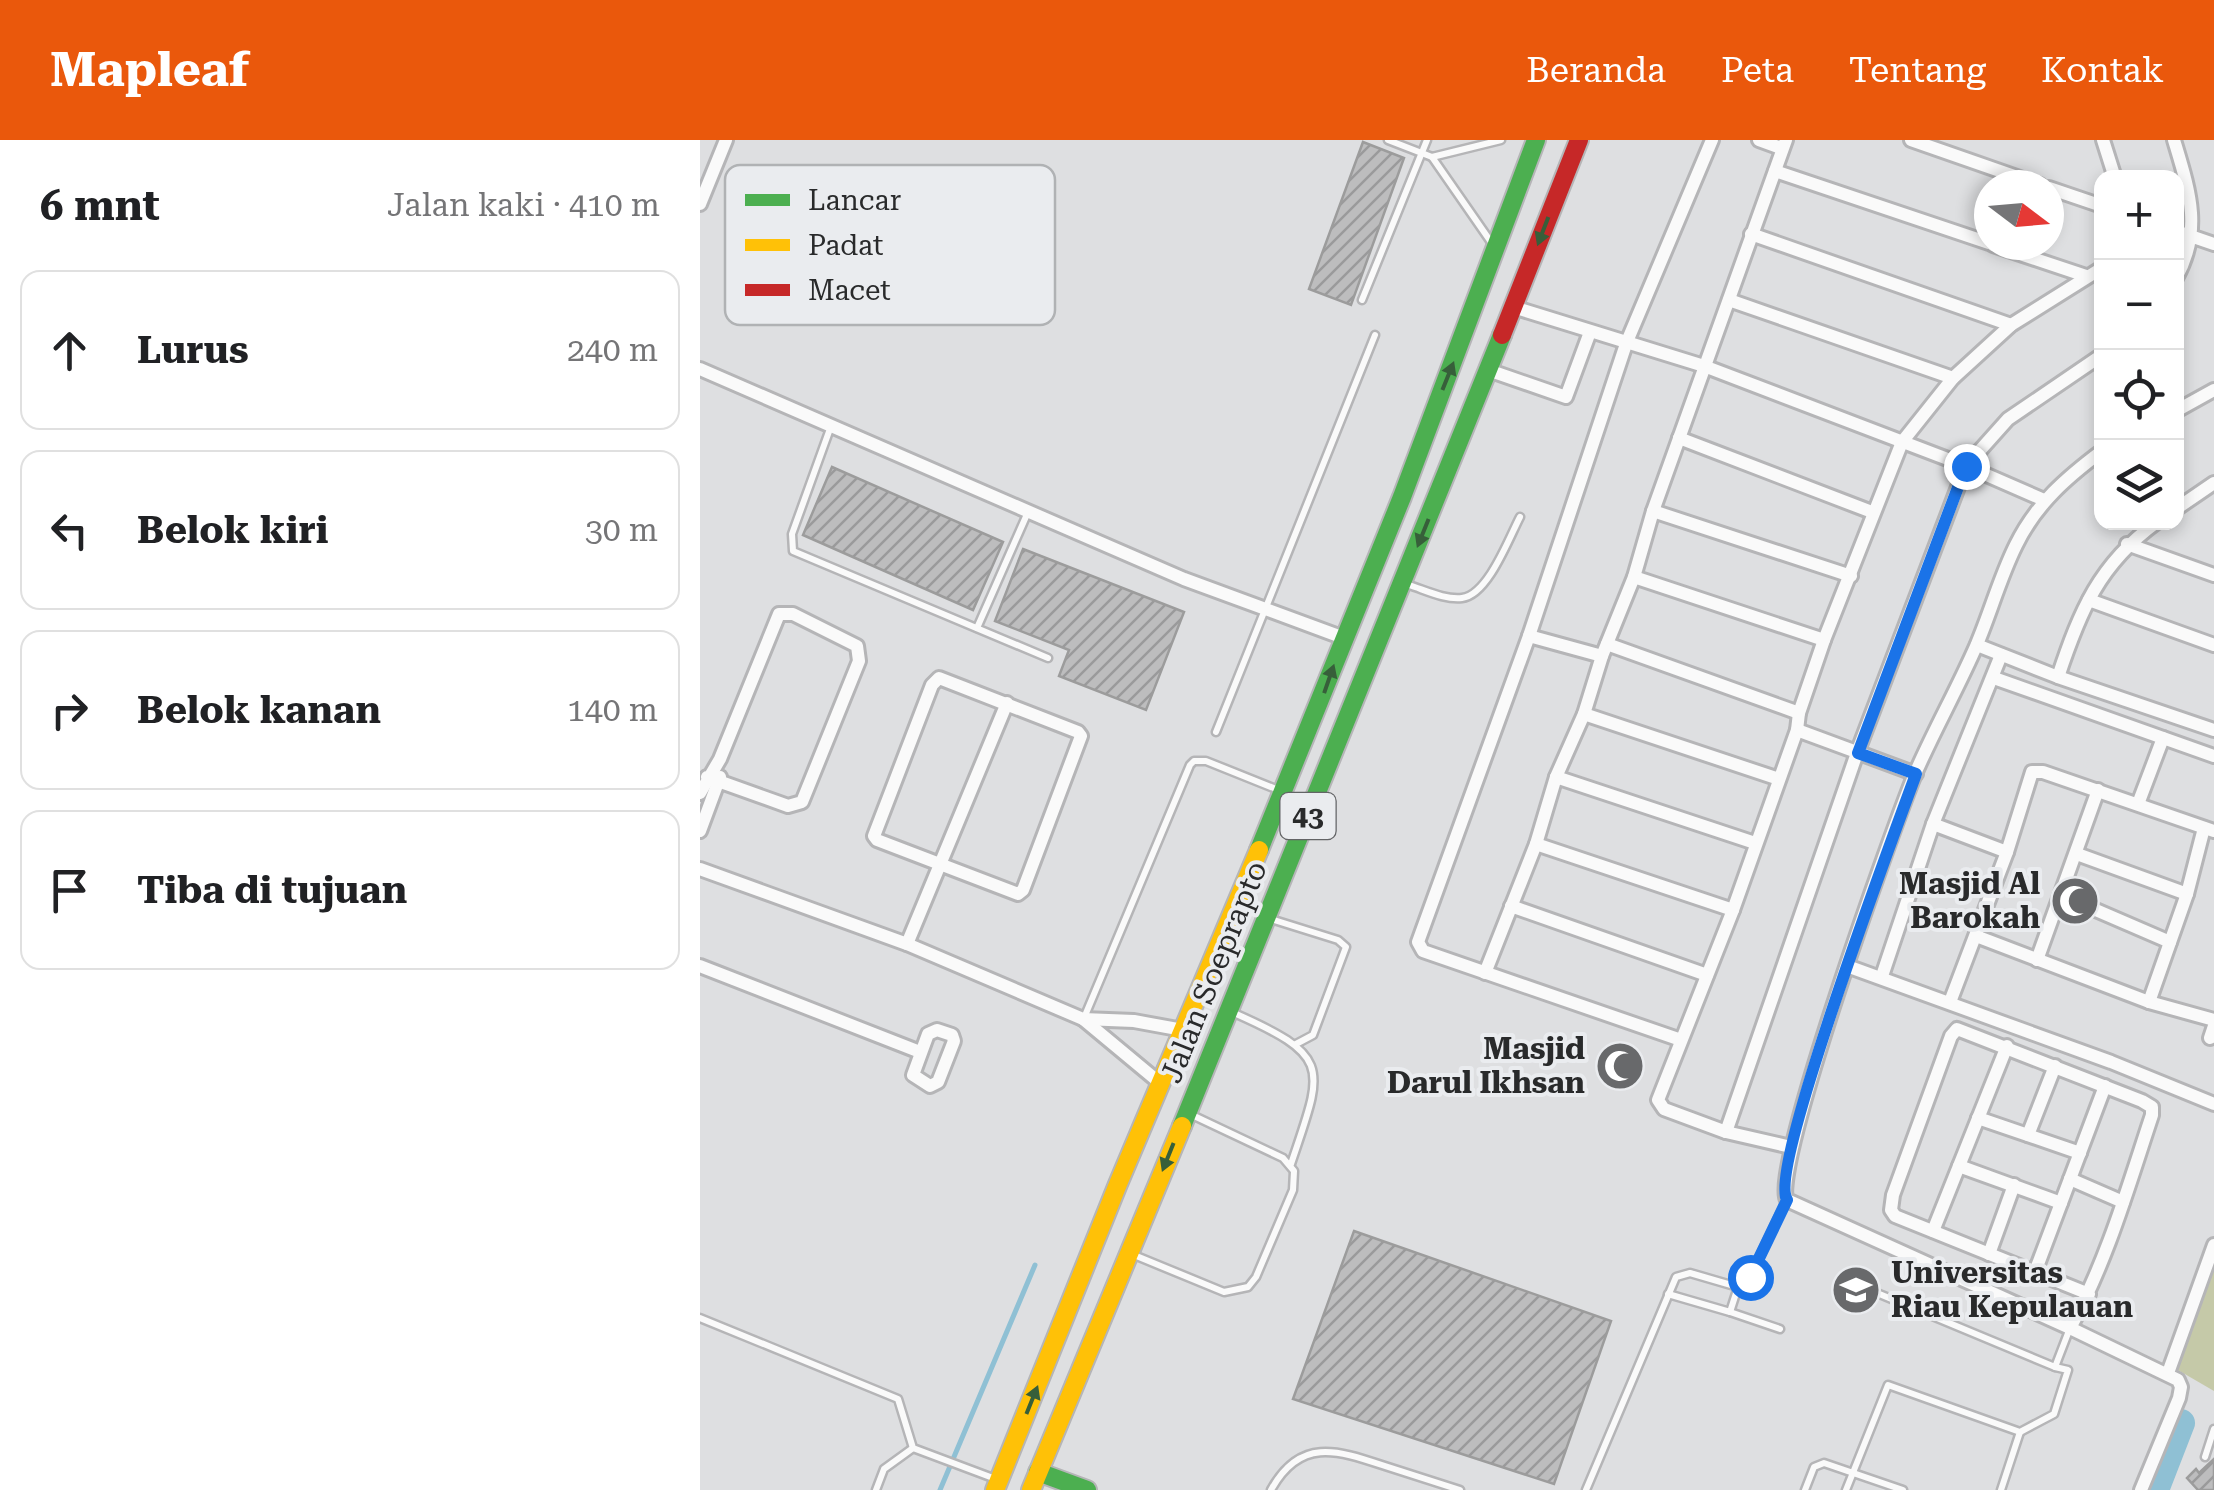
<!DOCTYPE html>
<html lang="id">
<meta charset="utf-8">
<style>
body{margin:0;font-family:"Roboto Serif",serif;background:#f6f6f6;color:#202124}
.controls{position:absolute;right:30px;top:30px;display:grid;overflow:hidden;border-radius:20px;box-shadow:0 5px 15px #0003}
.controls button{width:90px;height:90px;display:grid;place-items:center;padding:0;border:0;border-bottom:2px solid #e0e0e0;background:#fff;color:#202124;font:50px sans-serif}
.compass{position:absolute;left:1274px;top:30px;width:90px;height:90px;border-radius:50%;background:#fff;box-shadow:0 5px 15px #0003;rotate:106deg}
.stop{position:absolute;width:30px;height:30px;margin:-22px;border:8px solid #1a73e8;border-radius:50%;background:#fff}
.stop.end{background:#1a73e8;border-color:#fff;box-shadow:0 2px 10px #0008}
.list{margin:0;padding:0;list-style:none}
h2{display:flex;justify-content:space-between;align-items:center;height:130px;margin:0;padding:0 40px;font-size:42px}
h2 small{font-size:32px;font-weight:400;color:#757577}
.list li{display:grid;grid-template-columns:65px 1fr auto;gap:30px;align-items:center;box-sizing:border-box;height:160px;margin:0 20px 20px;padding:0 20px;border:2px solid #e0e0e0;border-radius:20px}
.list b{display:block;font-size:38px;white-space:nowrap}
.list em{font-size:32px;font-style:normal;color:#757577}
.icon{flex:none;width:55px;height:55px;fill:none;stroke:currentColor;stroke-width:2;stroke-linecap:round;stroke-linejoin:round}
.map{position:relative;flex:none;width:1514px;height:1350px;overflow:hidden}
header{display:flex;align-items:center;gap:60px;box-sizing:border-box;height:140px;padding:0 50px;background:#ea580c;color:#fff}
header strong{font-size:48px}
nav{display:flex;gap:55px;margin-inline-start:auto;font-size:35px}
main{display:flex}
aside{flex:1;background:#fff}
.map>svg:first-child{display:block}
.green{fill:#c5c9a8}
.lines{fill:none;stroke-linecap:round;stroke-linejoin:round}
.stream{stroke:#8fc0d4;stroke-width:5}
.river{stroke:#8fc0d4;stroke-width:28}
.building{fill:url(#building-hatch);stroke:#9c9c9c;stroke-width:2.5}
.lane-casing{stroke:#b5b5b7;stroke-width:11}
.street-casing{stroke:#b5b5b7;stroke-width:18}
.fast-casing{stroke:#b5b5b7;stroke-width:22}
.slow-casing{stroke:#b5b5b7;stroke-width:22}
.jam-casing{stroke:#b5b5b7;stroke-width:22}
.lane{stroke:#fafafa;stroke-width:6}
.street{stroke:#fafafa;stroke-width:12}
.fast{stroke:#4caf50;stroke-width:18}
.slow{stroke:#ffc107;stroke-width:18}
.jam{stroke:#c62828;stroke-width:18}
.oneway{fill:#375f3a}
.route{stroke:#1a73e8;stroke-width:12}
.labels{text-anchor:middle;stroke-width:8;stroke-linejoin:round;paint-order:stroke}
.shield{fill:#eaecef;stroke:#636466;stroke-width:2.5}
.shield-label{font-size:28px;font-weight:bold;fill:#292a2b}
.poi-label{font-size:30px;font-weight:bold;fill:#292a2b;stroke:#eaecef;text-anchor:end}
.street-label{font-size:30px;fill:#292a2b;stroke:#eaecef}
.key{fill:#eaecef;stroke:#b0b2b4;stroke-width:2.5}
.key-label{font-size:28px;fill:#292a2b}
</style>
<header>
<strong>Mapleaf</strong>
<nav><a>Beranda</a><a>Peta</a><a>Tentang</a><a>Kontak</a></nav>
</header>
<main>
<aside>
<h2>6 mnt<small>Jalan kaki · 410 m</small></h2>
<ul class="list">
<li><svg class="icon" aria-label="ahead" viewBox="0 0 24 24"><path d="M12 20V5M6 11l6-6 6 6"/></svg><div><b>Lurus</b></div><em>240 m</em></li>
<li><svg class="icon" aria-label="left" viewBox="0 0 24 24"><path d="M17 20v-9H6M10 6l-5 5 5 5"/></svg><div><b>Belok kiri</b></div><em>30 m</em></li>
<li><svg class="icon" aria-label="right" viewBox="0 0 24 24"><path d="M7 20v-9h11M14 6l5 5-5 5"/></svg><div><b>Belok kanan</b></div><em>140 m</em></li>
<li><svg class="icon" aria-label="arrive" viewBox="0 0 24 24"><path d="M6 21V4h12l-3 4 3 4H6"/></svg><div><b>Tiba di tujuan</b></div></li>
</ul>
</aside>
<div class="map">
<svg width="1514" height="1350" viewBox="0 0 1514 1350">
<defs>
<pattern id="building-hatch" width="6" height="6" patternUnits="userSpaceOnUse" patternTransform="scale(2.5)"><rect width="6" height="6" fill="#bdbdbe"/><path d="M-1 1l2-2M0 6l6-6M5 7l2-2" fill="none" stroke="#9a9a9b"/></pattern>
</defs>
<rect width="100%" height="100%" fill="#dedfe1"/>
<path class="green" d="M1514 1097V1251L1471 1226Z"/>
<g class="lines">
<path class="stream" d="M240 1350 335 1125"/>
<path class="river" d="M1455 1350 1481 1283"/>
</g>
<g class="building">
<path d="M663 2 704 18 651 165 609 149Z"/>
<path d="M132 327 303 402 273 470 103 395Z"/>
<path d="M323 409 484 472 446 570 359 536 369 510 295 481Z"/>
<path d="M654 1091 911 1181 854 1344 593 1259Z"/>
<path d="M1514 1319V1350H1498L1487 1338 1496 1329 1499 1333Z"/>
</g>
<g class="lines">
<g class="lane-casing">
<g id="lane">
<path d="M688 0 732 17"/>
<path d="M791 102 732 17 801 0"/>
<path d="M662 160 727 0"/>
<path d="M131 286 92 394 93 411 348 518"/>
<path d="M709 445C725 450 745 460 762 458 788 455 809 398 820 377"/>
<path d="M277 488 328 372"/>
<path d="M516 592 675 195"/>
<path d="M574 780 638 800 646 807 613 895 596 904"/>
<path d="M534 873C634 917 623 928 591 1024"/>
<path d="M384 878 490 625 494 621H506L576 649"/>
<path d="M434 1115 524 1152 548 1147 556 1137 593 1050 594 1031 583 1018 492 975"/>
<path d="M1177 1153 1355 1227 1370 1188"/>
<path d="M968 1154 1030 1172 1038 1147"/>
<path d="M1030 1172 1080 1189"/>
<path d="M0 1178 198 1259 213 1308 293 1338"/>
<path d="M1505 1317 1514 1289"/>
<path d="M176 1350 184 1329 213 1308"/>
<path d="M571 1350C600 1297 637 1310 685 1326 710 1334 735 1342 760 1350"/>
<path d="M886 1350 976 1137 990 1133 1038 1147 1050 1137 1086 1061"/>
<path d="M1105 1350 1114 1327 1124 1323 1203 1350"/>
<path d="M1146 1350 1188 1245 1320 1292 1354 1274 1368 1230 1355 1227"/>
<path d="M1301 1350 1320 1292"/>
</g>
</g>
<g class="street-casing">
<g id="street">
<path d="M1059 0 1081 8"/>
<path d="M1211 0 1340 45"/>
<path d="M1403 0 1415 38"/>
<path d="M1474 0C1489 50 1503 90 1476 138"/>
<path d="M1075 31 1289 103"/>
<path d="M1349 48 1402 66"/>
<path d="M0 64 26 0"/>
<path d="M1476 91 1514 104"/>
<path d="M1051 94 1311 185"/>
<path d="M1293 105 1386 136"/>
<path d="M1029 160 1253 238"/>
<path d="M813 167 1004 226 1266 326 1344 360"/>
<path d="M0 229 484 439 644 498"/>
<path d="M788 230 866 257 890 192"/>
<path d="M1476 271 1514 250"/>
<path d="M979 298 1172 372"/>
<path d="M1402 311C1366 338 1336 364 1316 405 1300 437 1291 471 1277 504 1258 548 1234 590 1215 634 1194 685 1070 1031 1087 1060L1370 1188 1478 1240 1481 1247 1479 1258 1441 1350"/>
<path d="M1476 369 1514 343"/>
<path d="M953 371 1151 436"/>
<path d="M1427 404 1514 435"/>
<path d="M934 437 1124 500"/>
<path d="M1389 460 1514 505"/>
<path d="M829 496 902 516"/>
<path d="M907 504 1099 573"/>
<path d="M1277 505 1358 537 1514 590"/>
<path d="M1358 537C1380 471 1399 424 1457 382"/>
<path d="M239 538 378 592 381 596 323 750 318 754 177 700 174 696 232 545Z"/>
<path d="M1294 538 1514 616"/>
<path d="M884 574 1079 639"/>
<path d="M1097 590 1216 634"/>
<path d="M856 637 1055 703"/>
<path d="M0 653 20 619 79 474H93L157 506 159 521 102 662 88 666 7 637"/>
<path d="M1438 664 1463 598"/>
<path d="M1233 684 1307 712"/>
<path d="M0 691 20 637"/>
<path d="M836 704 1033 770"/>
<path d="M1377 714 1487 754"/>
<path d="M0 729 207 804 383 879 434 881 483 890"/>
<path d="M1361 755 1470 802"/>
<path d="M811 766 1007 835"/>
<path d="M1276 796 1449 862 1514 880"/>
<path d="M207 804 307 563"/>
<path d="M1337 820 1398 650"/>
<path d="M0 826 220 912"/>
<path d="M1147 826 1411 922 1514 964"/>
<path d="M785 833 836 704 856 637 884 574 902 516 934 437 953 371 1086 0"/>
<path d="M1182 836 1233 684 1301 515"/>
<path d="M1250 862 1307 712 1332 632H1343L1514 691"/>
<path d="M1449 862 1487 754 1504 688"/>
<path d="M383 879 460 943"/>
<path d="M237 890 252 895 254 901 238 942 230 946 213 935 228 894Z"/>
<path d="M1510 898 1514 886"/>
<path d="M981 900 723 811 718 802 829 496 926 204 1012 0"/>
<path d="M1278 978 1380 1013"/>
<path d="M1026 992 1157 613 1266 326 1308 279 1402 215"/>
<path d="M1328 995 1355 926"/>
<path d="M1091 1007 1026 992 964 969 958 960 1033 770 1097 590 1099 573 1124 500 1202 302 1253 238 1311 185 1402 128"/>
<path d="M1259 1026 1361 1063"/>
<path d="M1370 1039 1423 1062"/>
<path d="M1233 1091 1307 906"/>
<path d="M1289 1114 1314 1045"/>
<path d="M1335 1132 1405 946"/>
<path d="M1370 1188C1407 1121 1428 1047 1452 975V967L1442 961 1257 889 1251 896 1193 1055 1191 1070 1195 1076 1389 1154"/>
<path d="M1468 1233 1514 1105"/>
</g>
</g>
<g class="fast-casing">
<g id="fast">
<path d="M559 710 702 357 836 0"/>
<path d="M482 986 802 195"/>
<path d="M338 1332 387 1350"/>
</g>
</g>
<g class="slow-casing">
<g id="slow">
<path d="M295 1350 418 1044 559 710"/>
<path d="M331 1350 482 986"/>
</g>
</g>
<g class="jam-casing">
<path id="jam" d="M802 195 879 0"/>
</g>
<use href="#lane" class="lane"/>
<use href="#street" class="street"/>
<use href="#fast" class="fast"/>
<use href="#slow" class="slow"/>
<use href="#jam" class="jam"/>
</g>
<defs><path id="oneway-solid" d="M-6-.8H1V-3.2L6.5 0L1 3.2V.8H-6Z" transform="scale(2.5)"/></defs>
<g class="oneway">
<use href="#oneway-solid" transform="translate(843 91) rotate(111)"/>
<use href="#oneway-solid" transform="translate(748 236) rotate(-68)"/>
<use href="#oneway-solid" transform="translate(723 393) rotate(112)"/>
<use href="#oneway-solid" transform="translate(629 539) rotate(-71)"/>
<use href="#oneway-solid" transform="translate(468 1017) rotate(112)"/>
<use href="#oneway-solid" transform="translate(332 1260) rotate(-68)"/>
</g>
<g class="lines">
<path class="route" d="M1050 1137 1087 1060C1068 1029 1196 689 1216 634L1158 613 1266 326"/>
</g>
<defs>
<g id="mosque-disc" transform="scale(2.5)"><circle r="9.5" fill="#68696b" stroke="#eaecef"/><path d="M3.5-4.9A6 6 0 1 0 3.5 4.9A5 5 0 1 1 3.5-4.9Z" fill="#fff"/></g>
<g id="university-disc" transform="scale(2.5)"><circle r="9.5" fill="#68696b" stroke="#eaecef"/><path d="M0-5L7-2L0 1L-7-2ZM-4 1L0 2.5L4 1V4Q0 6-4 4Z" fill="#fff"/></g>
</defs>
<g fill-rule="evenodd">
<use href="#mosque-disc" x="1375" y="761"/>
<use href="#mosque-disc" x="920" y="926"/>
<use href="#university-disc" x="1156" y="1150"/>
</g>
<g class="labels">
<rect class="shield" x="580.5" y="653" width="55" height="46" rx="8"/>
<g class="shield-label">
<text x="608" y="686">43</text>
</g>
<g class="poi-label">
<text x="1340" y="754">Masjid Al<tspan x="1340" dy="34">Barokah</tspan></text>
<text x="885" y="919">Masjid<tspan x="885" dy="34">Darul Ikhsan</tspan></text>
<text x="1191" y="1143" text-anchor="start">Universitas<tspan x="1191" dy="34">Riau Kepulauan</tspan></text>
</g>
<g class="street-label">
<text transform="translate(514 832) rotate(-68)" y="10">Jalan Soeprapto</text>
</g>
</g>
<rect x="25" y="25" width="330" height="160" rx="15" class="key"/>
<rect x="45" y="54" width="45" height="12" fill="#4caf50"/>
<rect x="45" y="99" width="45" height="12" fill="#ffc107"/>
<rect x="45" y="144" width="45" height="12" fill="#c62828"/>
<g class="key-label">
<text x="108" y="70">Lancar</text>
<text x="108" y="115">Padat</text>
<text x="108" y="160">Macet</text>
</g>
</svg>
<div class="controls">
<button>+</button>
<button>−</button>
<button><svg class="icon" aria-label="locate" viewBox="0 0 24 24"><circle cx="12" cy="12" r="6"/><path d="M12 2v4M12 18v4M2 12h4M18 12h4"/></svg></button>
<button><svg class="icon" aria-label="layers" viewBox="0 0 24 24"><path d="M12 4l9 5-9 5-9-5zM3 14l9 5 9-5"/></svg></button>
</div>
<svg class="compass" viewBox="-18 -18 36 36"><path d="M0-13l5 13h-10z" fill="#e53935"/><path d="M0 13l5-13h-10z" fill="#757577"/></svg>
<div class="stop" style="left:1050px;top:1137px"></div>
<div class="stop end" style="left:1266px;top:326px"></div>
</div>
</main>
